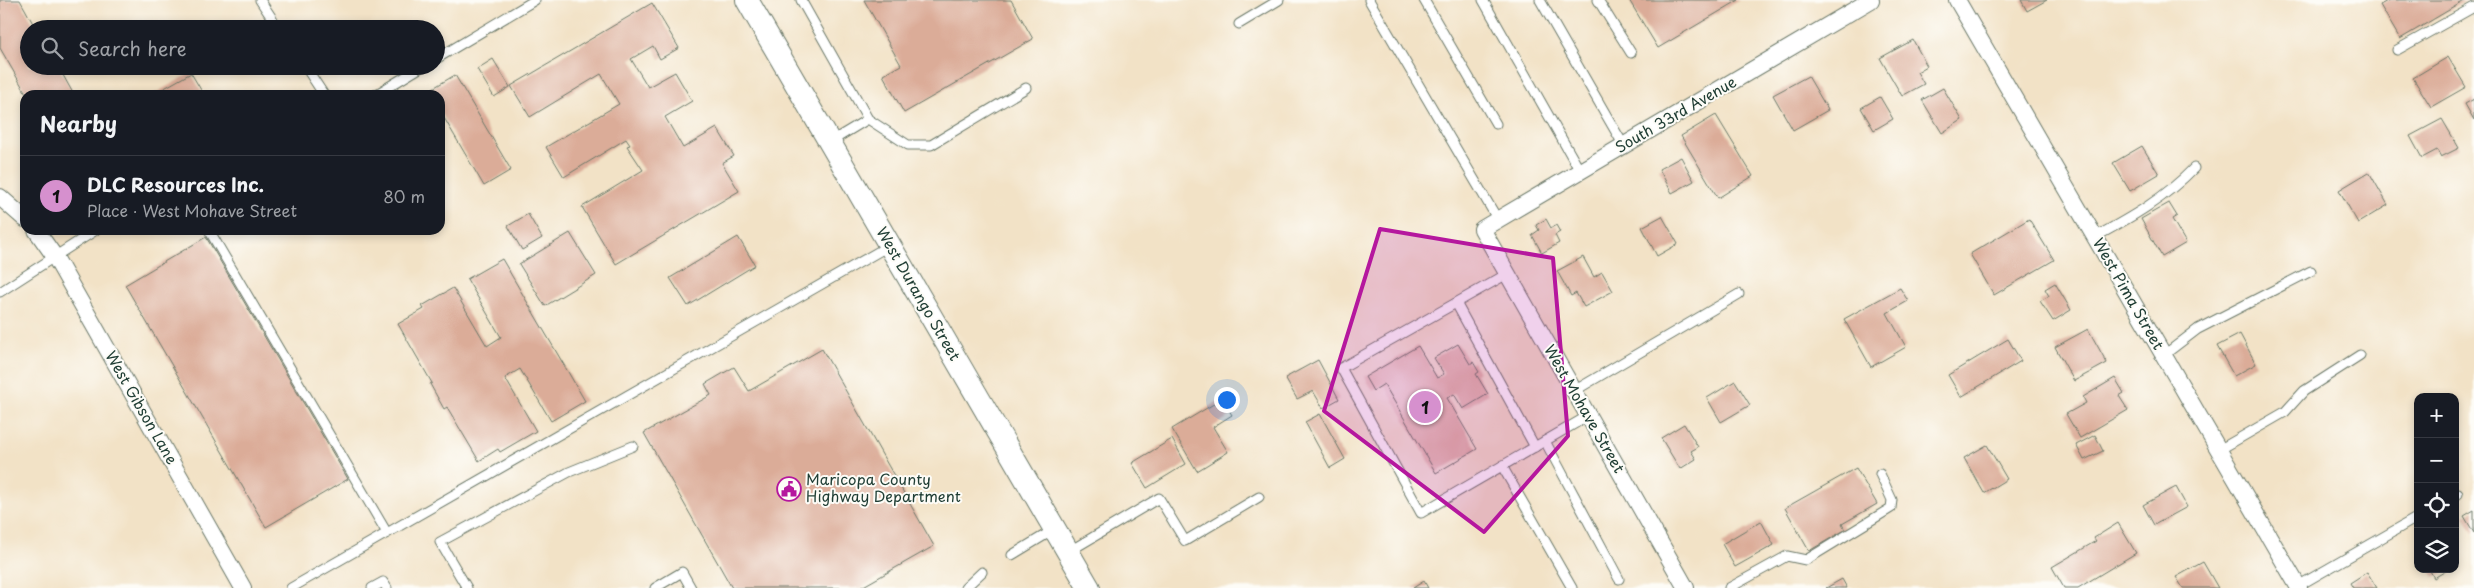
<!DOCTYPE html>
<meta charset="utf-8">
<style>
body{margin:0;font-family:"Playpen Sans",sans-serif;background:#20242c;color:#f1f3f6}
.controls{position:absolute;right:15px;bottom:15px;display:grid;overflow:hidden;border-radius:10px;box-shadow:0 2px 8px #0003}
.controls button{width:45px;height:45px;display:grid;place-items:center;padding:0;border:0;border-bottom:1px solid #363941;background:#171b24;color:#f1f3f6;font:25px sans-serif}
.you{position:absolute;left:1226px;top:399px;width:18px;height:18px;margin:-12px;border:4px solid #fff;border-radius:50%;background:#1a73e8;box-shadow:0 0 0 8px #1a73e833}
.badge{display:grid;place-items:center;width:32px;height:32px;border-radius:50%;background:#d690ce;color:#111;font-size:16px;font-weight:700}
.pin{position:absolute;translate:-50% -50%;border:2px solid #fff;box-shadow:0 1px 5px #0006}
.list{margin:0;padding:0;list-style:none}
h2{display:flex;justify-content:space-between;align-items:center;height:65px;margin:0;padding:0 20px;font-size:21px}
h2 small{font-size:16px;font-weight:400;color:#9ea1a6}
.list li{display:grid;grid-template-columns:32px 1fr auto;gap:15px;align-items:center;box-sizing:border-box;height:80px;padding:0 20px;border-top:1px solid #363941}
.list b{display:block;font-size:19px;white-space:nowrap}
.list p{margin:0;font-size:16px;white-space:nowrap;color:#9ea1a6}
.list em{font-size:16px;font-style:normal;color:#9ea1a6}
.icon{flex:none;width:28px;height:28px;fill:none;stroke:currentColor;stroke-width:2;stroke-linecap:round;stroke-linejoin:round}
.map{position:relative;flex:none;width:2474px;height:588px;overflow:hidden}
.search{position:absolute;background:#171b24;box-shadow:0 2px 8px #0003;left:20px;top:20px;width:425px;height:55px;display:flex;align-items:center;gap:12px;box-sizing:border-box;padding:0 18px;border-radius:28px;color:#9ea1a6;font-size:19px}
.panel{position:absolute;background:#171b24;box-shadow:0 2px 8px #0003;left:20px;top:90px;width:425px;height:145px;border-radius:15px}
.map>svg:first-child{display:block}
.building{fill:#dbac98}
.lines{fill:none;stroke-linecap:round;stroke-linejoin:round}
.lane-casing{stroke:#697767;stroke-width:11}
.street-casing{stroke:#697767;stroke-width:18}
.secondary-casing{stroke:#697767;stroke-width:24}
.lane{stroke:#fff;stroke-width:9}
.street{stroke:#fff;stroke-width:16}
.secondary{stroke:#fff;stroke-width:22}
.marked{fill:#b5179e;fill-opacity:0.2;stroke:#b5179e;stroke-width:4;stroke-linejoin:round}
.labels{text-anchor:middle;stroke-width:4;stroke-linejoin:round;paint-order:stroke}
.street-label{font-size:15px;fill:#1f3d34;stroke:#fdfcf7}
.poi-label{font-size:15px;fill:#1f3d34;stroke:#fdfcf7;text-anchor:start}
</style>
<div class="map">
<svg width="2474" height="588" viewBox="0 0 2474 588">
<rect width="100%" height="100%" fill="#fdfcf7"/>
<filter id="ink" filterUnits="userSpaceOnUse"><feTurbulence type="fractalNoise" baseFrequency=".02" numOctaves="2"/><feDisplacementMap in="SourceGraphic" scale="10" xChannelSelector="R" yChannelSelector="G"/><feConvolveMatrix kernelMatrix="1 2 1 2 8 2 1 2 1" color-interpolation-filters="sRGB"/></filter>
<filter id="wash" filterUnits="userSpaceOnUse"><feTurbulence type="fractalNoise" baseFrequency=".0096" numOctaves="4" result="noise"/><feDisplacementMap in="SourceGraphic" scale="20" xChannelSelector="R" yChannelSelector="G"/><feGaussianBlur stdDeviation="1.12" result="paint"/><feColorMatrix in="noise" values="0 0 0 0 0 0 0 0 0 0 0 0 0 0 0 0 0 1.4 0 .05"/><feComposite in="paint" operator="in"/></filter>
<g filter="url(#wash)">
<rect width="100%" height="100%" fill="#f2e2c6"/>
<g id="blocks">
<g class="building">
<path d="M0 0H20L36 29H29V66H58L74 95H27L0 48Z"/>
<path d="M864 0H1011L1033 39 904 113 883 75 901 65Z"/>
<path d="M1629 0H1739L1658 48Z"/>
<path d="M2021 0H2047L2027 11Z"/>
<path d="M2389 0H2466L2400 39 2380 5Z"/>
<path d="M652 3 679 48 660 59 653 46 631 59 648 87 675 72 692 101 665 117 683 148 717 128 734 156 722 163 739 191 616 264 582 207 643 170 627 146 630 145 626 139 564 177 546 147 619 104 601 74 530 117 511 86Z"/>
<path d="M1913 40 1927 66 1917 72 1924 84 1902 96 1880 58Z"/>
<path d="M2448 57 2466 87 2431 107 2413 78Z"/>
<path d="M493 59 510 87 494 97 477 69Z"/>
<path d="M191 73 204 95H152Z"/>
<path d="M455 75 511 170 484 186 440 111V95H430L428 91Z"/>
<path d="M1808 76 1828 110 1793 130 1773 95Z"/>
<path d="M1943 88 1962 120 1942 133 1922 100Z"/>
<path d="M1880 97 1893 119 1874 130 1861 108Z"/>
<path d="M2474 99V120L2465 104Z"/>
<path d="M1716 115 1753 176 1718 198 1681 136Z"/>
<path d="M2442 119 2459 148 2441 157 2437 150 2422 158 2410 136Z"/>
<path d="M2142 146 2159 174 2130 191 2113 163Z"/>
<path d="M1681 157 1694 181 1672 193 1659 169Z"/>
<path d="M2369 172 2388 205 2358 223 2339 190Z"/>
<path d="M2169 203 2177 216 2172 219 2186 243 2162 257 2141 219Z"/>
<path d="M528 214 542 238 522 250 508 226Z"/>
<path d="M1662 216 1678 244 1657 256 1642 227Z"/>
<path d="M1546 219 1551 228 1556 225 1560 232 1555 235 1559 243 1542 253 1532 235 1539 230 1536 225Z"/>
<path d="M2029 219 2054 260 1994 295 1970 254Z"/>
<path d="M570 233 596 275 545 306 519 264Z"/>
<path d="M206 237 348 479 266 527 125 285Z"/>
<path d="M738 237 755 265 688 306 670 278Z"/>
<path d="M1583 257 1594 277 1602 272 1613 291 1584 307 1576 293 1571 296 1557 271Z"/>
<path d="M502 259 585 401 551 421 520 369 505 378 536 431 500 452 498 449 479 461 447 407 444 409 430 384 432 383 398 324 424 309 422 306 453 288 487 346 501 337 467 279Z"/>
<path d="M2055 283 2071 310 2053 321 2040 301 2049 296 2045 289Z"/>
<path d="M1900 288 1908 301 1887 313 1906 347 1871 367 1844 319Z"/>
<path d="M2088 329 2107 363 2074 381 2055 347Z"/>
<path d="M2240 334 2256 364 2234 376 2217 346Z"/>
<path d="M2008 339 2021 361 1961 397 1948 375Z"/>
<path d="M1458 344 1470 364 1473 362 1479 372 1476 374 1488 394 1463 409 1454 394 1447 398 1477 449 1436 473 1384 384 1373 391 1365 377 1418 346 1437 378 1444 374 1434 358Z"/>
<path d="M822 349 934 546 860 588H732L644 433 711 395 705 384 734 367 749 391Z"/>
<path d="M1318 360 1339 399 1323 408 1313 391 1297 399 1285 378Z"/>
<path d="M2115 378 2124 393 2119 396 2128 410 2080 438 2066 414 2086 403 2083 397Z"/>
<path d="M1735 381 1750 405 1721 422 1707 398Z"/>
<path d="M1222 399 1232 415 1213 427 1228 452 1197 471 1172 429Z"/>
<path d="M1320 414 1345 459 1330 468 1305 422Z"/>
<path d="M1684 424 1698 447 1691 451 1696 459 1680 469 1661 438Z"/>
<path d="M2095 435 2103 451 2084 460 2076 445Z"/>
<path d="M1172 439 1186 464 1147 488 1132 463Z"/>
<path d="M1987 445 2007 479 1984 493 1964 458Z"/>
<path d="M1856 468 1877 504 1842 524 1845 530 1809 551 1785 508Z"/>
<path d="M2176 487 2187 507 2154 525 2143 505Z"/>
<path d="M2474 510V533L2464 516Z"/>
<path d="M1761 521 1774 545 1735 567 1722 544Z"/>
<path d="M2118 523 2136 553 2078 588H2064L2052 567 2096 541 2094 538Z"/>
<path d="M2203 562 2218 588H2183L2176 577Z"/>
<path d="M2429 569H2449L2434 578Z"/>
<path d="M2367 572 2377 588H2353L2350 583Z"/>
<path d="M1842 579 1847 588H1826Z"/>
<path d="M1424 581 1428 588H1413Z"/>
</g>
</g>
</g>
<g filter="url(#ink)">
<use href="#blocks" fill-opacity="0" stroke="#697767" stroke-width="1"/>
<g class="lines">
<g class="lane-casing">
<g id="lane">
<path d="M260 0 279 29"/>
<path d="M801 0 868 119 908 145H931L1026 88"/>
<path d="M1369 0 1498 220"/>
<path d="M1424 0 1496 124"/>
<path d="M1483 0 1580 171"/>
<path d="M1540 0 1624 146"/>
<path d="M1598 0 1631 53"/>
<path d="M1239 24 1279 0"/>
<path d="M2397 50 2474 7"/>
<path d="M436 59 535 0"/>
<path d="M305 66 324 95"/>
<path d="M375 95 423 66"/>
<path d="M830 142 868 119"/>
<path d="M209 230 387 533"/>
<path d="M2095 237C2132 217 2165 198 2194 168"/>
<path d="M1507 274 1341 368 1421 513 1588 416"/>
<path d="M0 292 96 230"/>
<path d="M1456 303 1535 447"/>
<path d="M2164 355 2198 329 2311 271"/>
<path d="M1574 391 1739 294"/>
<path d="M1545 441 1619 579"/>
<path d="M2219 450 2285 412 2304 391 2360 355"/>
<path d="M1502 466 1572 588"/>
<path d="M2455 496 2458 494"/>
<path d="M1068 552 1159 498 1185 541 1259 497"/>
<path d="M1012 555 1055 529"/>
<path d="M2298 586 2418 517"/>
<path d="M291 588 890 245"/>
<path d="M372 588 383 582 387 588"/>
<path d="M467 588 440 542 569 472 633 446"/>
<path d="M655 588 682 572 691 588"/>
<path d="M965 588 982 572"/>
<path d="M1729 588 1787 556 1806 560 1891 508 1892 500 1880 474"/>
</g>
</g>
<g class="street-casing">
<g id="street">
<path d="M1957 0 2299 588"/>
<path d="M0 197 25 219"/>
<path d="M36 230 55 257 243 588"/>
<path d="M1686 588 1482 229 1871 0"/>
</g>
</g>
<g class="secondary-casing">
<path id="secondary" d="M747 0 1089 588"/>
</g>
<use href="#lane" class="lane"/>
<use href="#street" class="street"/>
<use href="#secondary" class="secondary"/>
</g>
</g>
<path class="marked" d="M1380 229 1553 258 1568 436 1484 532 1324 411Z"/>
<defs>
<g id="civic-ring" transform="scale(1.25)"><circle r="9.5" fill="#fdfcf7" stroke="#b5179e" stroke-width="1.5"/><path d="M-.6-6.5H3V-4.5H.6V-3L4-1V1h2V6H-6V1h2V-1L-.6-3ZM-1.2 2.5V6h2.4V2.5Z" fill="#b5179e"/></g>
</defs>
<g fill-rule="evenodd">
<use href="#civic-ring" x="789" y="489"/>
</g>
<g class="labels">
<g class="street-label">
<text transform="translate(1676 115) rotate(-30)" y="5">South 33rd Avenue</text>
<text transform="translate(918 294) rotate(60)" y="5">West Durango Street</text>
<text transform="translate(2128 294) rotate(60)" y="5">West Pima Street</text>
<text transform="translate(141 408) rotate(60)" y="5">West Gibson Lane</text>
<text transform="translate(1584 409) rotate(60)" y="5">West Mohave Street</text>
</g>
<g class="poi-label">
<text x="806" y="485">Maricopa County<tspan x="806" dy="17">Highway Department</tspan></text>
</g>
</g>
</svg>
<div class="controls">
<button>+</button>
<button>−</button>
<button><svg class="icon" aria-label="locate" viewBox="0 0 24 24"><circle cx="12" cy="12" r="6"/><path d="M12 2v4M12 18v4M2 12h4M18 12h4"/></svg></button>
<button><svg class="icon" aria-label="layers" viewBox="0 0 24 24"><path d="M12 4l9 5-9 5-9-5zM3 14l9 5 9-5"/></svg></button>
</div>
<div class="you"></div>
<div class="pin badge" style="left:1425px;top:407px">1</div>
<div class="search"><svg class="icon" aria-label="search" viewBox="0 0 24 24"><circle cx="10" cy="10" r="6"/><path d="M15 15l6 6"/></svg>Search here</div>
<section class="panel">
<h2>Nearby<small></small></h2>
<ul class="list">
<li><span class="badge">1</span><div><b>DLC Resources Inc.</b><p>Place · West Mohave Street</p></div><em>80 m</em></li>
</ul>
</section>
</div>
